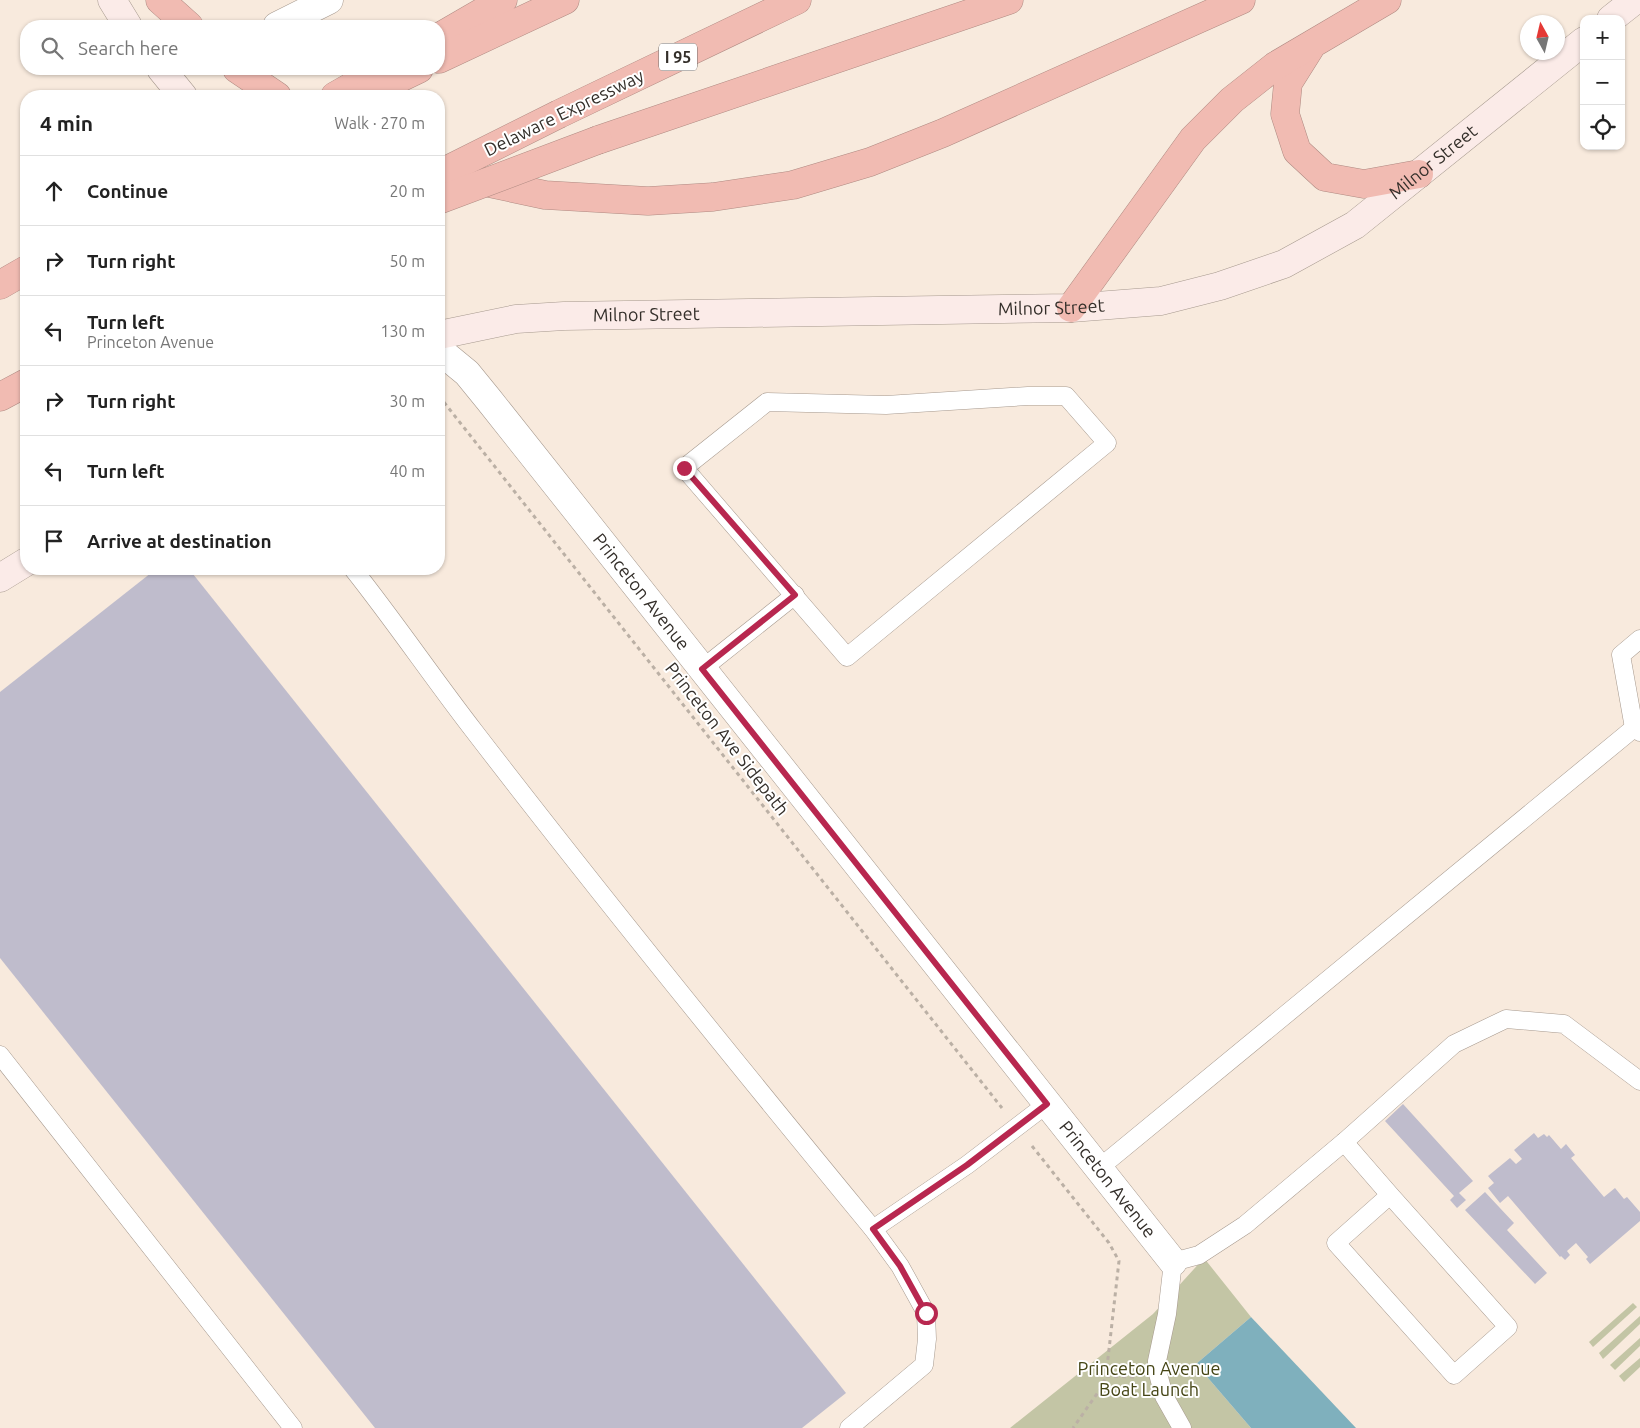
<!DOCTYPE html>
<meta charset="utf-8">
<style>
body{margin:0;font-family:Ubuntu,sans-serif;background:#f6f6f6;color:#222}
.controls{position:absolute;right:15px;top:15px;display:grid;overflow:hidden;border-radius:10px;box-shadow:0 1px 4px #0004}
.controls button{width:45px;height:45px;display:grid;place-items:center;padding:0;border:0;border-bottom:1px solid #e0e0e0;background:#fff;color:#222;font:25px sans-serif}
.compass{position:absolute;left:1520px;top:15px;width:45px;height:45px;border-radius:50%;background:#fff;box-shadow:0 1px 4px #0004;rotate:352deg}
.stop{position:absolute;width:15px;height:15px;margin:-11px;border:4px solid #b8274f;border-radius:50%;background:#fff}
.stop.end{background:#b8274f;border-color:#fff;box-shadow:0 1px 5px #0008}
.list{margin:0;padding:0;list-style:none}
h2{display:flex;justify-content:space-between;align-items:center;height:65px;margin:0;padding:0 20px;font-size:21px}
h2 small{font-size:16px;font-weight:400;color:#767676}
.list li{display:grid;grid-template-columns:32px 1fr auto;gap:15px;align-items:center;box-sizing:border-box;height:70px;padding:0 20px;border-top:1px solid #e0e0e0}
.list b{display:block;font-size:19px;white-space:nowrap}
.list p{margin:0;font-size:16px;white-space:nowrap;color:#767676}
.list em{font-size:16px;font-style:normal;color:#767676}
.icon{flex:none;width:28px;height:28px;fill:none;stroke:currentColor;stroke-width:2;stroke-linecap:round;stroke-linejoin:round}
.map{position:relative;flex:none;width:1640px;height:1428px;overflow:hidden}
.search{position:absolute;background:#fff;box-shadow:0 1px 4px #0004;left:20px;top:20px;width:425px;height:55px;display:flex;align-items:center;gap:12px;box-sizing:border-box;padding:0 18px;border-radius:20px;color:#767676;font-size:19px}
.panel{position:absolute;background:#fff;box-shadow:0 1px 4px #0004;left:20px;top:90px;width:425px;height:485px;border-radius:20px}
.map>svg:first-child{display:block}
.green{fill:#c3c5a5}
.water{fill:#7fb0bd}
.building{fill:#bfbccc}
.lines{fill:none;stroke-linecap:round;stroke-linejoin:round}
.service-casing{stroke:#a6998e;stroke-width:19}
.minor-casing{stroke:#a6998e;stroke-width:29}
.secondary-casing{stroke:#a6998e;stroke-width:29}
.motorway-casing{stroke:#af8a82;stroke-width:29}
.path{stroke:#bbb0a5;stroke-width:3;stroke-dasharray:4 4;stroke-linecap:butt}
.service{stroke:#fff;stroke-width:18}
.minor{stroke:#fff;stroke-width:28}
.secondary{stroke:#fbebe8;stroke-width:28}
.motorway{stroke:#f1bbb2;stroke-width:28}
.motorway-bridge-casing{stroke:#af8a82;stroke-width:29;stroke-linecap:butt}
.motorway-bridge{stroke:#f1bbb2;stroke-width:28}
.route{stroke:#b8274f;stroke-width:6}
.labels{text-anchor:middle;stroke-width:4;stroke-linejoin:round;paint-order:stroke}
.shield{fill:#fff;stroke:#716d6a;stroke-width:1}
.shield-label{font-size:16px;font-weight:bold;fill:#342f2a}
.street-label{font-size:18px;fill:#342f2a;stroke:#fff}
.park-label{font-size:18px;fill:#454515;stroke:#fff}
</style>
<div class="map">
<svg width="1640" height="1428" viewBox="0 0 1640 1428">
<rect width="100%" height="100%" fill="#f8eadd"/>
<g class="green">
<path d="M1204 1258 1251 1317 1196 1364 1251 1428H1010L1153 1314Z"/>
<path d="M1633 1303 1637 1307 1593 1347 1589 1342Z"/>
<path d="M1640 1316V1324L1603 1359 1599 1353Z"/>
<path d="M1640 1338V1346L1615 1370 1610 1365Z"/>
<path d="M1640 1358V1367L1624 1382 1619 1376Z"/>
</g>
<path class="water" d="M1251 1317 1356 1428H1251L1196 1364Z"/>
<g class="building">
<path d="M156 569H189L846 1393 802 1428H375L0 958V692Z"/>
<path d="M1403 1104 1473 1181 1459 1193 1466 1200 1457 1208 1450 1200 1454 1196 1385 1121Z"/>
<path d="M1534 1133 1538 1138 1544 1134 1547 1137 1549 1135 1561 1149 1566 1144 1575 1155 1571 1158 1604 1197 1615 1188 1624 1199 1627 1197 1640 1212V1221L1590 1264 1586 1259 1588 1257 1576 1243 1567 1251 1570 1255 1565 1260 1561 1256 1560 1257 1508 1196 1500 1203 1488 1188 1494 1183 1488 1176 1510 1158 1516 1164 1522 1159 1514 1150Z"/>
<path d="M1485 1192 1514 1223 1507 1230 1547 1273 1535 1284 1465 1210Z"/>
</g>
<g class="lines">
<g class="service-casing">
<g id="service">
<path d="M1028 396H1066L1107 443 847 657 684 468 767 402 886 405Z"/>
<path d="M353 569C395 622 433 678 474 731 604 900 738 1065 873 1229L967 1165 1047 1104"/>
<path d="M1640 639 1621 655 1634 728 1640 732"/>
<path d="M702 669 795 595"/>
<path d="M0 1055 293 1428"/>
<path d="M1344 1142 1390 1195 1508 1327 1454 1375 1336 1243 1390 1195"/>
<path d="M1098 1169 1634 728"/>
<path d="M849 1428 924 1365 927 1339 926 1313 900 1266 873 1229"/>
<path d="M1182 1428 1164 1396 1157 1370V1361L1167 1314 1173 1262 1199 1255 1245 1225 1344 1142 1454 1044 1506 1019 1564 1024 1640 1081"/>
</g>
</g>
<g class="minor-casing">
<g id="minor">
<path d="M277 26 329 0"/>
<path id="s1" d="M439 350 467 373 489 400 1173 1262"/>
</g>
</g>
<g class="secondary-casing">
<g id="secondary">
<path d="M112 0 128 26"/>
<path d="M1611 19 1635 0"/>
<path d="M161 69 183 96"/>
<path id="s2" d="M439 335 516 319 564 316 1071 308 1161 301 1220 286 1284 264 1355 225 1584 41"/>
<path d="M0 578 26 562"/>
</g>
</g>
<g class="motorway-casing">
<g id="motorway">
<path d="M160 0 189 26"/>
<path d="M439 37 503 0"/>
<path d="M1310 48 1288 83 1285 114 1297 151 1325 177 1364 184 1419 174"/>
<path d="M439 59 565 0"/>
<path d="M237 69 277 96"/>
<path d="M335 96 377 72"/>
<path d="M363 96 419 69"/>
<path d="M559 114 797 0"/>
<path d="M598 140 1009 0"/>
<path d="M475 180 545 195 648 201 713 197 793 185 870 162 943 133 1241 0"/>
<path d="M0 285 26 270"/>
<path d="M1071 308 1193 139 1232 100 1275 66 1387 0"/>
<path d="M0 397 26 383"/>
</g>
</g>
<g class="path">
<path d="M439 396 1002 1108"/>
<path d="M1032 1146 1109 1243 1119 1261 1106 1376 1101 1388 1073 1428"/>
<path d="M1106 1376 1135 1377"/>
</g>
<use href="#service" class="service"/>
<use href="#minor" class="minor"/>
<use href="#secondary" class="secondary"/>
<use href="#motorway" class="motorway"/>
<g class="motorway-bridge-casing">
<g id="motorway-bridge">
<path d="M439 174 559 114"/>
<path d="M439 200 598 140"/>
</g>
</g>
<use href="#motorway-bridge" class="motorway-bridge"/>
</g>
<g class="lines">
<path class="route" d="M684 468 795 595 702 669 1047 1104 967 1165 873 1229 900 1266 926 1313"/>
</g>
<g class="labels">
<rect class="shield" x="659" y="43.5" width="38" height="27" rx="4"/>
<g class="shield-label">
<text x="678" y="63">I 95</text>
</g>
<g class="street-label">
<text transform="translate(564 113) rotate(-26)" y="6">Delaware Expressway</text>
<text dy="6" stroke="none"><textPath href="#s2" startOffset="1034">Milnor Street</textPath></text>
<text dy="6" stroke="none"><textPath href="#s2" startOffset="614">Milnor Street</textPath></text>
<text dy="6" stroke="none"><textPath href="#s2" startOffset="209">Milnor Street</textPath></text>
<text dy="6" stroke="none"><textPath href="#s1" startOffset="316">Princeton Avenue</textPath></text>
<text transform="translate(727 739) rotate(52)" y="6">Princeton Ave Sidepath</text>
<text dy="6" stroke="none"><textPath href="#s1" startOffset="1066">Princeton Avenue</textPath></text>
</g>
<g class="park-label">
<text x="1149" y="1375">Princeton Avenue<tspan x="1149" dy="21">Boat Launch</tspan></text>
</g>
</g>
</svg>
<div class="controls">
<button>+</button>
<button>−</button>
<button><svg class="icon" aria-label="locate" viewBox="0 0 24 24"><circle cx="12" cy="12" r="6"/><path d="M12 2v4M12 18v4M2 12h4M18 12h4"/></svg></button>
</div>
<svg class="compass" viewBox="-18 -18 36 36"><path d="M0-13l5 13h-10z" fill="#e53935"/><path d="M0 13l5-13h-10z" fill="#767676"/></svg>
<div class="stop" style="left:926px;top:1313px"></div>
<div class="stop end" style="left:684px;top:468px"></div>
<div class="search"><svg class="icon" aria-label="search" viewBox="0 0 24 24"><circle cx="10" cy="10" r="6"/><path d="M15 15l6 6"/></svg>Search here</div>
<section class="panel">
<h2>4 min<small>Walk · 270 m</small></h2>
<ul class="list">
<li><svg class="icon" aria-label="ahead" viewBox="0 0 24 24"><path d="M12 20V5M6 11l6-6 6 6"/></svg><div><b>Continue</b></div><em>20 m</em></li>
<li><svg class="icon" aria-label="right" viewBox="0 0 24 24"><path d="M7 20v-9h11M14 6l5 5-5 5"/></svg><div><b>Turn right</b></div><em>50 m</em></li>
<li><svg class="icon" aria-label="left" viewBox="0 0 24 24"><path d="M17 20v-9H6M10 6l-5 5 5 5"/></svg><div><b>Turn left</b><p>Princeton Avenue</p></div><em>130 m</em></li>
<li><svg class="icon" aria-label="right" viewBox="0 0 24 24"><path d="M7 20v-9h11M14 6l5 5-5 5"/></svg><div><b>Turn right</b></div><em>30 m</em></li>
<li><svg class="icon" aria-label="left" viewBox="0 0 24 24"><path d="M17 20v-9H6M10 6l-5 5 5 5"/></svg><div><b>Turn left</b></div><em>40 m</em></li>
<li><svg class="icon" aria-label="arrive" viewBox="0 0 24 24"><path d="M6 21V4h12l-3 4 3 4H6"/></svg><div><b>Arrive at destination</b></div></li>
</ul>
</section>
</div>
